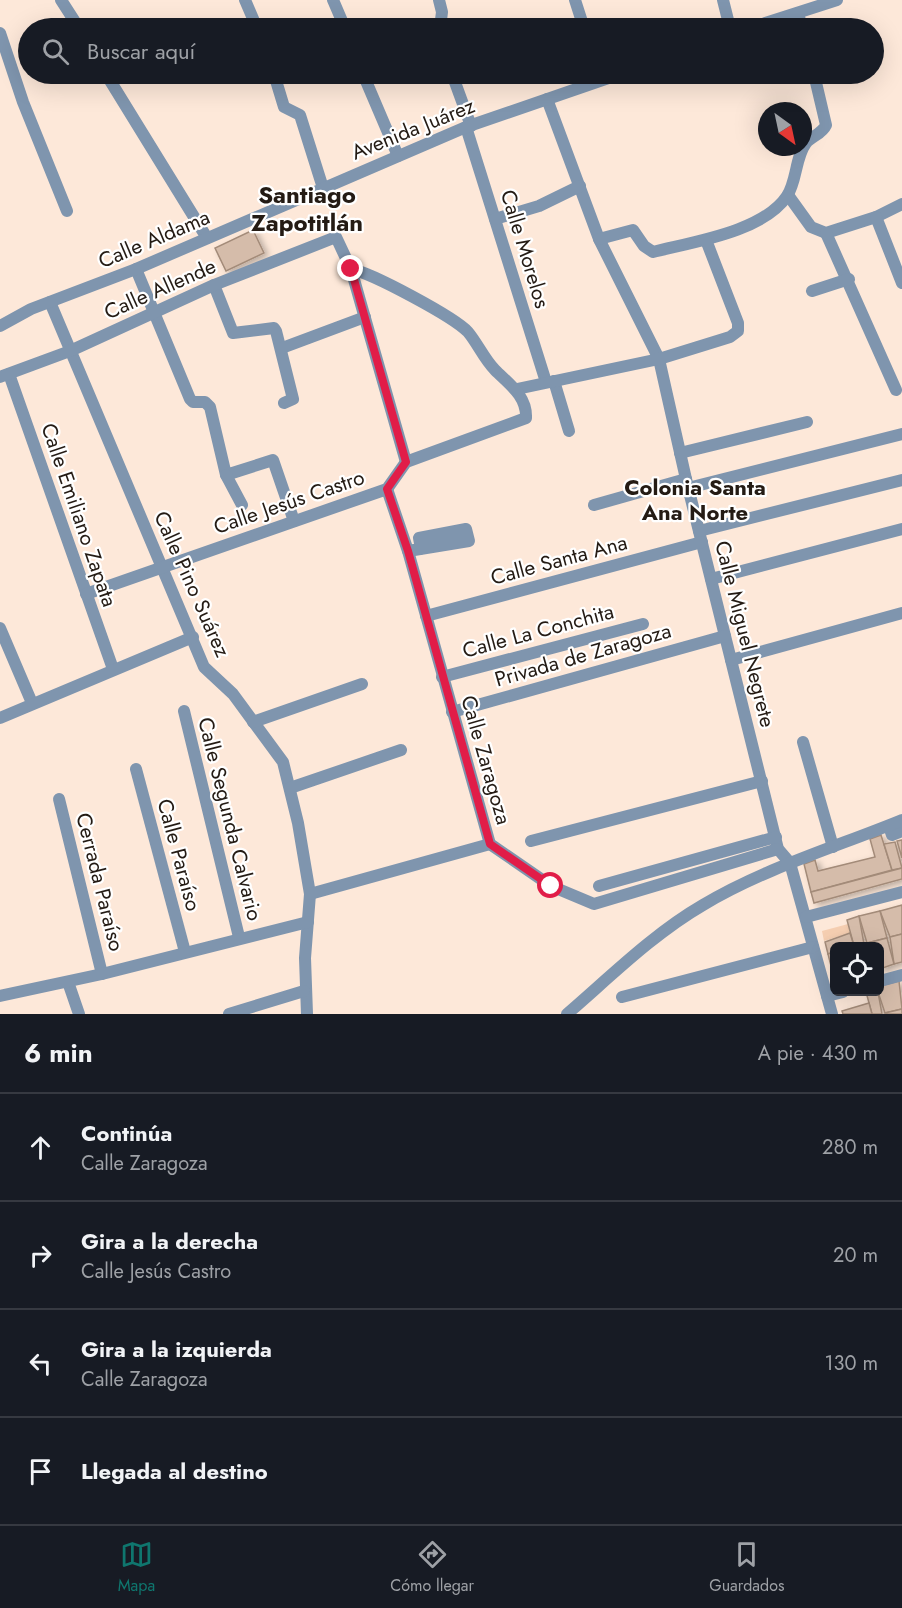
<!DOCTYPE html>
<html lang="es">
<meta charset="utf-8">
<style>
body{margin:0;font-family:Jost,sans-serif;background:#242831;color:#f1f3f6}
.controls{position:absolute;right:18px;bottom:18px;display:grid;overflow:hidden;border-radius:9px;box-shadow:0 6px 24px #0002}
.controls button{width:54px;height:54px;display:grid;place-items:center;padding:0;border:0;border-bottom:2px solid #363941;background:#171b24;color:#f1f3f6;font:30px sans-serif}
.compass{position:absolute;left:758px;top:102px;width:54px;height:54px;border-radius:50%;background:#171b24;box-shadow:0 6px 24px #0002;rotate:147deg}
.stop{position:absolute;width:18px;height:18px;margin:-14px;border:4px solid #e11d48;border-radius:50%;background:#fff}
.stop.end{background:#e11d48;border-color:#fff;box-shadow:0 2px 6px #0008}
.list{margin:0;padding:0;list-style:none}
h2{display:flex;justify-content:space-between;align-items:center;height:78px;margin:0;padding:0 24px;font-size:26px}
h2 small{font-size:20px;font-weight:400;color:#9ea1a6}
.list li{display:grid;grid-template-columns:39px 1fr auto;gap:18px;align-items:center;box-sizing:border-box;height:108px;padding:0 24px;border-top:2px solid #363941}
.list b{display:block;font-size:22px;white-space:nowrap}
.list p{margin:0;font-size:20px;white-space:nowrap;color:#9ea1a6}
.list em{font-size:20px;font-style:normal;color:#9ea1a6}
.icon{flex:none;width:33px;height:33px;fill:none;stroke:currentColor;stroke-width:2;stroke-linecap:round;stroke-linejoin:round}
.map{position:relative;flex:none;width:902px;height:1014px;overflow:hidden}
.search{position:absolute;background:#171b24;box-shadow:0 6px 24px #0002;left:18px;right:18px;top:18px;height:66px;display:flex;align-items:center;gap:15px;box-sizing:border-box;padding:0 21px;border-radius:33px;color:#9ea1a6;font-size:22px}
.sheet{height:510px;background:#171b24}
nav{display:flex;justify-content:space-around;align-items:center;box-sizing:border-box;height:84px;border-top:2px solid #363941;background:#171b24;font-size:16px;color:#9ea1a6}
nav a{display:grid;justify-items:center;gap:3px}
nav .on{color:#0f766e}
.map>svg:first-child{display:block}
.green{fill:#f5ceb1}
.building{fill:#d5bcaa;stroke:#a38b79;stroke-width:1.5;filter:url(#shadow)}
.lines{fill:none;stroke-linecap:round;stroke-linejoin:round}
.minor{stroke:#7f95ae;stroke-width:12}
.route{stroke:#e11d48;stroke-width:8}
.labels{text-anchor:middle;stroke-width:4.5;stroke-linejoin:round;paint-order:stroke}
.street-label{font-size:21px;fill:#241b14;stroke:#fff}
.neighbourhood-label{font-size:22px;font-weight:bold;fill:#241b14;stroke:#fff}
.quarter-label{font-size:24px;font-weight:bold;fill:#241b14;stroke:#fff}
</style>
<div class="map">
<svg width="902" height="1014" viewBox="0 0 902 1014">
<defs>
<filter id="shadow"><feDropShadow dx="4" dy="2.5" stdDeviation="3" flood-color="#0004"/></filter>
</defs>
<rect width="100%" height="100%" fill="#fde8d9"/>
<path class="green" d="M848 924 850 933 824 941 822 931Z"/>
<g class="building">
<path d="M253 230 264 253 226 271 215 248Z"/>
<path d="M881 835 892 870 811 892 804 864 815 860 818 871 875 857 870 839Z"/>
<path d="M902 840V858L897 841Z"/>
<path d="M895 842 902 868 892 870 884 844Z"/>
<path d="M902 868V879L814 903 811 892Z"/>
<path d="M902 905V934L890 937 880 911Z"/>
<path d="M880 911 887 938 867 943 859 916Z"/>
<path d="M859 916 864 944 854 946 847 920Z"/>
<path d="M850 933 854 946H834V952L828 954 825 942Z"/>
<path d="M902 934V962L894 964 890 937Z"/>
<path d="M887 938 894 964 880 969V946H868L867 943Z"/>
<path d="M834 952V964L831 966 828 954Z"/>
<path d="M899 981 902 1009 885 1013 878 992 880 986Z"/>
<path d="M866 992H878L882 1014H872Z"/>
<path d="M869 1003 872 1014H843L842 1011Z"/>
<path d="M902 1009V1014H886L885 1013Z"/>
</g>
<g class="lines">
<g class="minor">
<path d="M61 0 79 28"/>
<path d="M245 0 257 28"/>
<path d="M333 0 345 28"/>
<path d="M439 0 442 12 440 28"/>
<path d="M575 0 584 28"/>
<path d="M723 0 730 28"/>
<path d="M798 13 802 28"/>
<path d="M750 28 837 0"/>
<path d="M0 33 23 102 67 211"/>
<path d="M106 74 207 238"/>
<path d="M274 74 284 107 300 115 323 188"/>
<path d="M363 74 398 156"/>
<path d="M452 74 471 126"/>
<path d="M547 99 599 239 659 359 686 479 778 849 790 863 832 1014"/>
<path d="M466 127 546 382"/>
<path d="M788 195 811 227 826 233 876 217 902 204"/>
<path d="M876 217 902 283"/>
<path d="M495 219 539 206 580 186"/>
<path d="M826 233 896 390"/>
<path d="M599 239 633 230 644 246 653 252C692 242 763 232 787 196 797 181 795 158 806 143 812 136 822 134 826 125L814 74"/>
<path d="M136 269 190 399 193 402H205L210 407 226 475 273 460 294 521"/>
<path d="M214 285 233 333 274 328 276 331 293 399 284 403"/>
<path d="M812 291 849 279"/>
<path d="M50 302 204 667 233 694 283 762 298 823 310 894 305 958 307 1014"/>
<path d="M0 326 31 309 136 269 466 127 620 74"/>
<path d="M282 348 365 317"/>
<path d="M9 374 113 669"/>
<path d="M0 377 70 351 214 285 336 237 351 269 406 462"/>
<path d="M554 381 569 431"/>
<path d="M517 389 659 359 730 337 738 331V323L706 240"/>
<path d="M680 453 807 422"/>
<path d="M226 475 242 505"/>
<path d="M688 488 902 434"/>
<path d="M387 489 408 551 490 844 551 886 594 904 778 849"/>
<path d="M594 505 686 479"/>
<path d="M699 531 902 480"/>
<path d="M408 551 469 541 466 529 419 538 421 549"/>
<path d="M711 579 902 529"/>
<path d="M86 594 387 489 406 462 526 418C527 396 509 384 495 370 484 359 478 344 468 332 454 317 372 273 351 269"/>
<path d="M426 616 702 542"/>
<path d="M0 628 32 703"/>
<path d="M731 660 902 613"/>
<path d="M442 677 643 624"/>
<path d="M184 711 239 937"/>
<path d="M452 712 725 636"/>
<path d="M0 718 193 637"/>
<path d="M253 722 362 684"/>
<path d="M803 742 833 847"/>
<path d="M136 769 185 952"/>
<path d="M290 788 401 750"/>
<path d="M59 799 102 974"/>
<path d="M889 826 892 835 902 831"/>
<path d="M531 841 762 781"/>
<path d="M599 886 776 837"/>
<path d="M310 894 490 844"/>
<path d="M806 917 902 892"/>
<path d="M880 981 902 975"/>
<path d="M68 982 79 1014"/>
<path d="M0 996 102 974 308 922"/>
<path d="M827 996 843 992"/>
<path d="M622 997 813 947"/>
<path d="M229 1014 304 991"/>
<path d="M567 1014C610 977 653 934 703 905 765 868 836 847 902 820"/>
</g>
</g>
<g class="lines">
<path class="route" d="M351 269 406 462 387 489 408 551 490 844 551 886"/>
</g>
<g class="labels">
<g class="street-label">
<text transform="translate(413 129) rotate(-22)" y="7">Avenida Juárez</text>
<text transform="translate(154 239) rotate(-23)" y="7">Calle Aldama</text>
<text transform="translate(525 249) rotate(73)" y="7">Calle Morelos</text>
<text transform="translate(160 289) rotate(-24)" y="7">Calle Allende</text>
<text transform="translate(289 502) rotate(-19)" y="7">Calle Jesús Castro</text>
<text transform="translate(79 515) rotate(71)" y="7">Calle Emiliano Zapata</text>
<text transform="translate(559 560) rotate(-15)" y="7">Calle Santa Ana</text>
<text transform="translate(192 584) rotate(66)" y="7">Calle Pino Suárez</text>
<text transform="translate(538 631) rotate(-15)" y="7">Calle La Conchita</text>
<text transform="translate(745 634) rotate(76)" y="7">Calle Miguel Negrete</text>
<text transform="translate(583 655) rotate(-16)" y="7">Privada de Zaragoza</text>
<text transform="translate(486 760) rotate(74)" y="7">Calle Zaragoza</text>
<text transform="translate(230 819) rotate(76)" y="7">Calle Segunda Calvario</text>
<text transform="translate(179 855) rotate(75)" y="7">Calle Paraíso</text>
<text transform="translate(100 882) rotate(76)" y="7">Cerrada Paraíso</text>
</g>
<g class="neighbourhood-label">
<text x="695" y="495">Colonia Santa<tspan x="695" dy="25">Ana Norte</tspan></text>
</g>
<g class="quarter-label">
<text x="307" y="203">Santiago<tspan x="307" dy="28">Zapotitlán</tspan></text>
</g>
</g>
</svg>
<div class="controls">
<button><svg class="icon" aria-label="locate" viewBox="0 0 24 24"><circle cx="12" cy="12" r="6"/><path d="M12 2v4M12 18v4M2 12h4M18 12h4"/></svg></button>
</div>
<svg class="compass" viewBox="-18 -18 36 36"><path d="M0-13l5 13h-10z" fill="#e53935"/><path d="M0 13l5-13h-10z" fill="#9ea1a6"/></svg>
<div class="stop" style="left:551px;top:886px"></div>
<div class="stop end" style="left:351px;top:269px"></div>
<div class="search"><svg class="icon" aria-label="search" viewBox="0 0 24 24"><circle cx="10" cy="10" r="6"/><path d="M15 15l6 6"/></svg>Buscar aquí</div>
</div>
<section class="sheet">
<h2>6 min<small>A pie · 430 m</small></h2>
<ul class="list">
<li><svg class="icon" aria-label="ahead" viewBox="0 0 24 24"><path d="M12 20V5M6 11l6-6 6 6"/></svg><div><b>Continúa</b><p>Calle Zaragoza</p></div><em>280 m</em></li>
<li><svg class="icon" aria-label="right" viewBox="0 0 24 24"><path d="M7 20v-9h11M14 6l5 5-5 5"/></svg><div><b>Gira a la derecha</b><p>Calle Jesús Castro</p></div><em>20 m</em></li>
<li><svg class="icon" aria-label="left" viewBox="0 0 24 24"><path d="M17 20v-9H6M10 6l-5 5 5 5"/></svg><div><b>Gira a la izquierda</b><p>Calle Zaragoza</p></div><em>130 m</em></li>
<li><svg class="icon" aria-label="arrive" viewBox="0 0 24 24"><path d="M6 21V4h12l-3 4 3 4H6"/></svg><div><b>Llegada al destino</b></div></li>
</ul>
</section>
<nav>
<a class="on"><svg class="icon" aria-label="map" viewBox="0 0 24 24"><path d="M3 6l6-2 6 2 6-2v14l-6 2-6-2-6 2zM9 4v14M15 6v14"/></svg>Mapa</a>
<a><svg class="icon" aria-label="directions" viewBox="0 0 24 24"><path d="M12 3l9 9-9 9-9-9zM9 14v-3h6M13 9l2 2-2 2"/></svg>Cómo llegar</a>
<a><svg class="icon" aria-label="saved" viewBox="0 0 24 24"><path d="M7 4h10v16l-5-4-5 4z"/></svg>Guardados</a>
</nav>
